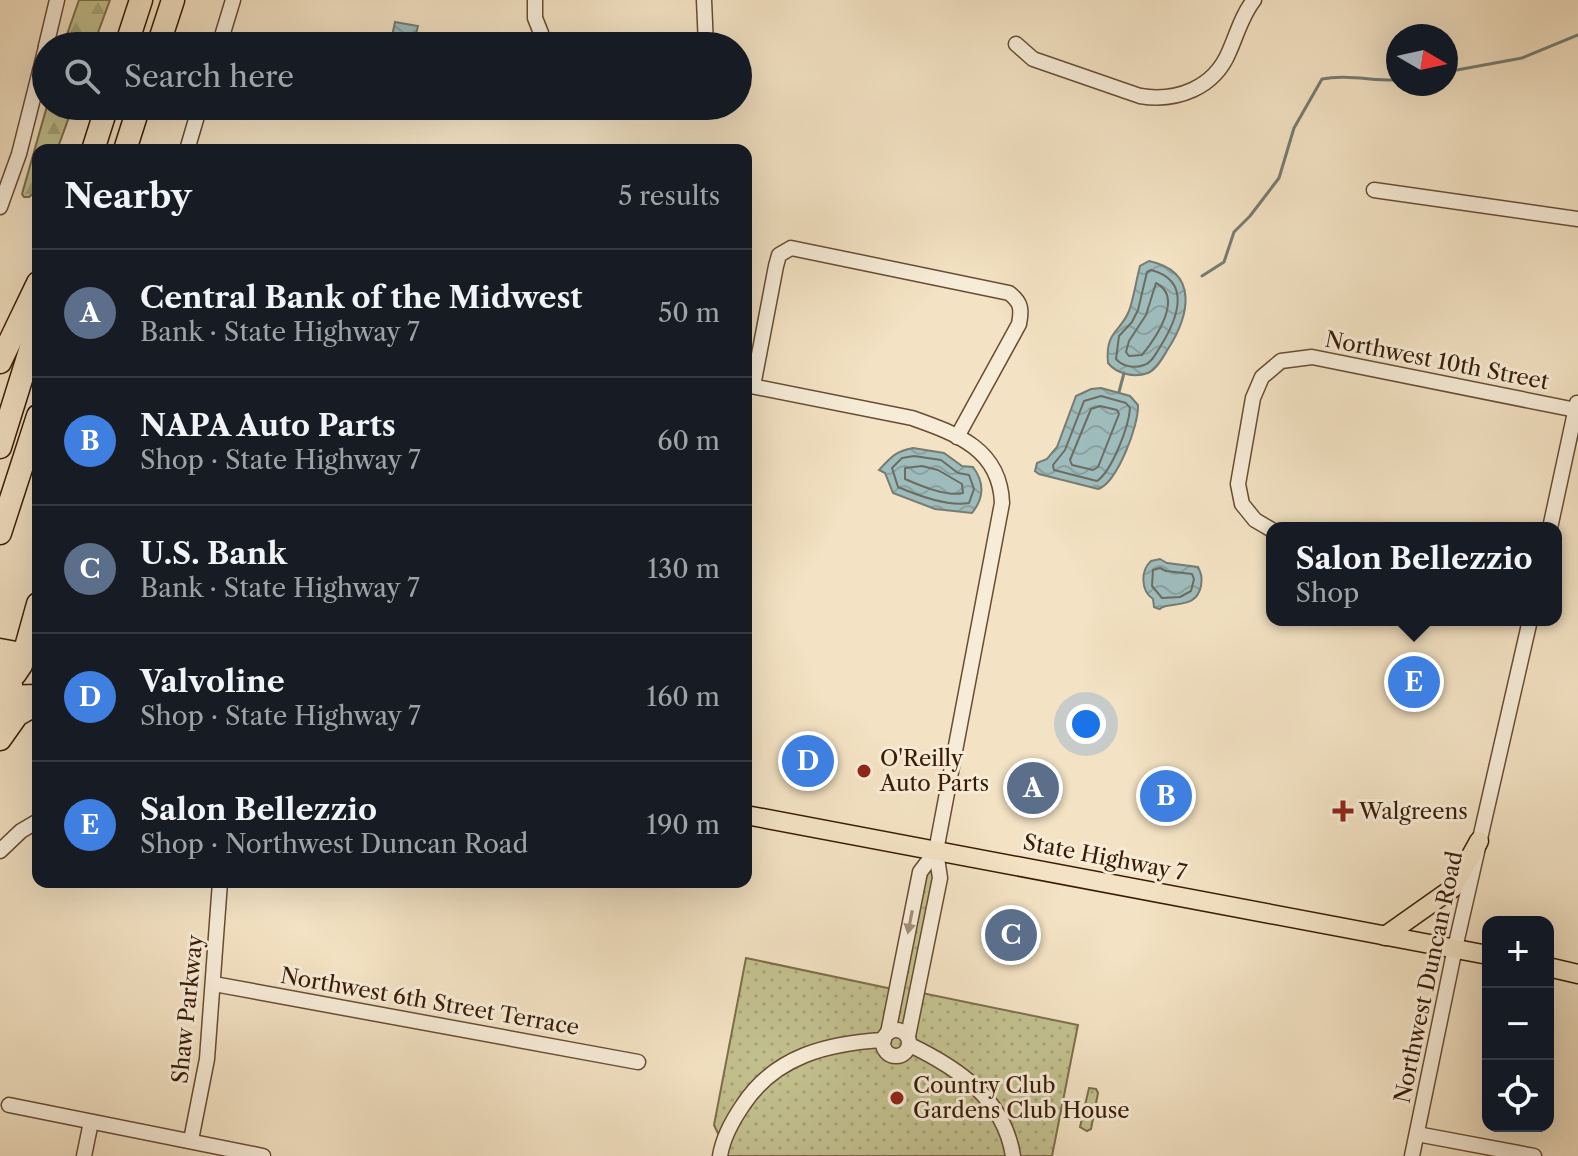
<!DOCTYPE html>
<meta charset="utf-8">
<style>
body{margin:0;font-family:"Libre Caslon Text",serif;background:#242831;color:#f1f3f6}
.controls{position:absolute;right:24px;bottom:24px;display:grid;overflow:hidden;border-radius:16px;box-shadow:0 8px 32px #0002}
.controls button{width:72px;height:72px;display:grid;place-items:center;padding:0;border:0;border-bottom:2px solid #363941;background:#171b24;color:#f1f3f6;font:40px sans-serif}
.compass{position:absolute;left:1386px;top:24px;width:72px;height:72px;border-radius:50%;background:#171b24;box-shadow:0 8px 32px #0002;rotate:99deg}
.you{position:absolute;left:1086px;top:724px;width:28px;height:28px;margin:-20px;border:6px solid #fff;border-radius:50%;background:#1a73e8;box-shadow:0 0 0 12px #1a73e833}
.badge{display:grid;place-items:center;width:52px;height:52px;border-radius:50%;background:#b45309;color:#fff;font-size:26px;font-weight:700}
.pin{position:absolute;translate:-50% -50%;border:4px solid #fff;box-shadow:0 2px 8px #0006}
.popup{position:absolute;left:1266px;top:522px;width:296px;height:104px;box-sizing:border-box;display:grid;place-content:center;border-radius:16px;background:#171b24;filter:drop-shadow(0 2px 6px #0005);font-size:26px;white-space:nowrap;color:#9ea1a6}
.popup b{font-size:30px;color:#f1f3f6}
.popup::after{content:'';position:absolute;left:50%;top:100%;margin-left:-16px;border:16px solid transparent;border-top-color:#171b24}
.list{margin:0;padding:0;list-style:none}
h2{display:flex;justify-content:space-between;align-items:center;height:104px;margin:0;padding:0 32px;font-size:34px}
h2 small{font-size:26px;font-weight:400;color:#9ea1a6}
.list li{display:grid;grid-template-columns:52px 1fr auto;gap:24px;align-items:center;box-sizing:border-box;height:128px;padding:0 32px;border-top:2px solid #363941}
.list b{display:block;font-size:30px;white-space:nowrap}
.list p{margin:0;font-size:26px;white-space:nowrap;color:#9ea1a6}
.list em{font-size:26px;font-style:normal;color:#9ea1a6}
.icon{flex:none;width:44px;height:44px;fill:none;stroke:currentColor;stroke-width:2;stroke-linecap:round;stroke-linejoin:round}
.map{position:relative;flex:none;width:1578px;height:1156px;overflow:hidden}
.search{position:absolute;background:#171b24;box-shadow:0 8px 32px #0002;left:32px;top:32px;width:720px;height:88px;display:flex;align-items:center;gap:20px;box-sizing:border-box;padding:0 28px;border-radius:44px;color:#9ea1a6;font-size:30px}
.panel{position:absolute;background:#171b24;box-shadow:0 8px 32px #0002;left:32px;top:144px;width:720px;height:744px;border-radius:16px}
.map>svg:first-child{display:block}
.grass{fill:url(#grass-dots);stroke:#7e6e4a;stroke-width:2}
.forest{fill:url(#forest-firs);stroke:#7e6e4a;stroke-width:2}
.water{fill:url(#water-waves);stroke:#767c73;stroke-width:2}
.lines{fill:none;stroke-linecap:round;stroke-linejoin:round}
.shore{stroke:#6c6c60;stroke-width:2}
.stream{stroke:#767c73;stroke-width:3}
.minor-casing{stroke:#684d34;stroke-width:17}
.major-casing{stroke:#391b05;stroke-width:21}
.highway-casing{stroke:#391b05;stroke-width:25}
.minor{stroke:#f7ecd8;stroke-width:14}
.major{stroke:#f3e2c3;stroke-width:18}
.highway{stroke:#f3e2c3;stroke-width:22}
.oneway{fill:#a28e79}
.poi-dot{fill:#8f2418;stroke:#f7ecd8;stroke-width:3}
.labels{text-anchor:middle;stroke-width:6;stroke-linejoin:round;paint-order:stroke}
.street-label{font-size:22px;fill:#391b05;stroke:#f7ecd8}
.poi-label{font-size:22px;fill:#391b05;stroke:#f7ecd8;text-anchor:start}
</style>
<div class="map">
<svg width="1578" height="1156" viewBox="0 0 1578 1156">
<defs>
<pattern id="grass-dots" width="8" height="8" patternUnits="userSpaceOnUse" patternTransform="scale(2)"><rect width="8" height="8" fill="#c3c18f"/><path d="M2 2h.1M6 6h.1" fill="none" stroke="#a8a57a" stroke-width="1.8" stroke-linecap="round"/></pattern>
<pattern id="forest-firs" width="22" height="20" patternUnits="userSpaceOnUse" patternTransform="scale(2)"><rect width="22" height="20" fill="#c3c18f"/><path d="M5 1l3.5 6h-7zM16 11l3.5 6h-7z" fill="#a8a57a"/></pattern>
<pattern id="water-waves" width="16" height="10" patternUnits="userSpaceOnUse" patternTransform="scale(2)"><rect width="16" height="10" fill="#9ebcbc"/><path d="M0 5q4-4 8 0t8 0" fill="none" stroke="#89a1a0"/></pattern>
</defs>
<rect width="100%" height="100%" fill="#f3e2c3"/>
<filter id="stains"><feTurbulence type="fractalNoise" baseFrequency=".0025" numOctaves="4"/><feColorMatrix values="0 0 0 0 .2 0 0 0 0 .09 0 0 0 0 .02 0 0 0 .5 -.17"/></filter>
<radialGradient id="worn" r=".72"><stop offset=".6" stop-color="#630" stop-opacity="0"/><stop offset="1" stop-color="#630" stop-opacity=".3"/></radialGradient>
<g class="grass">
<path d="M915 869 940 873 917 992 1078 1025 1052 1156H720L722 1142 714 1125 746 958 897 990Z"/>
<path d="M1089 1088 1096 1089 1098 1093 1091 1129 1087 1131 1080 1127Z"/>
</g>
<g class="forest">
<path d="M79 0H110L93 46H63Z"/>
<path d="M47 106H73L57 150H38V190L29 197H24L22 194Z"/>
</g>
<g class="water">
<path d="M395 22 418 26 413 46H390Z"/>
<path d="M1149 261C1200 272 1189 316 1168 349 1163 357 1157 369 1148 373 1134 378 1117 374 1108 363 1105 331 1120 333 1129 311 1134 297 1136 281 1140 266Z"/>
<path d="M1101 388 1130 396 1138 405C1139 425 1117 483 1098 489L1039 474 1035 471 1037 463 1047 459 1057 447 1076 396 1091 389Z"/>
<path d="M913 448 944 453 962 466 973 467C985 483 984 498 972 513L935 509 893 493 885 473 879 470C891 457 896 451 913 448Z"/>
<path d="M1160 559 1167 563 1198 567C1202 575 1202 578 1201 586 1197 605 1182 603 1166 606 1155 609 1165 611 1154 607L1153 599C1141 591 1140 571 1151 561Z"/>
</g>
<g class="lines">
<g class="shore">
<path d="M1151 270C1193 281 1177 320 1160 347 1156 353 1152 363 1144 365 1134 369 1122 366 1116 359L1119 336 1132 322 1138 310 1147 272Z"/>
<path d="M1156 283C1184 297 1156 338 1142 355L1129 356 1126 352 1129 341 1146 315Z"/>
<path d="M1101 396 1126 403 1130 408C1129 426 1112 471 1097 481L1054 470 1053 465 1065 450 1084 401Z"/>
<path d="M1100 406 1117 410 1119 414 1098 467 1093 470 1072 465 1070 460 1091 409Z"/>
<path d="M914 456 941 460 958 473 969 475 974 489 969 503C948 507 919 496 898 487L892 468 902 458Z"/>
<path d="M922 466 938 470 962 484 963 493C947 497 921 486 905 479V468Z"/>
<path d="M1160 568 1166 571 1192 574 1194 579 1191 591 1180 597 1162 598 1152 586 1153 570Z"/>
</g>
<g class="stream">
<path d="M1446 72 1522 58 1578 35"/>
<path d="M1202 276 1224 262 1234 232 1250 216 1279 178 1294 128 1322 79C1346 74 1373 81 1398 80"/>
<path d="M1119 392 1124 373"/>
</g>
<g class="minor-casing">
<g id="minor">
<path d="M535 0V18L541 33"/>
<path d="M704 0 706 46"/>
<path d="M1016 44 1033 59 1140 96C1177 102 1214 88 1229 52 1237 34 1242 15 1254 0"/>
<path d="M46 46 57 0"/>
<path d="M219 46 233 0"/>
<path d="M187 150 200 106"/>
<path d="M1374 190 1578 219"/>
<path d="M0 207 19 154 46 47"/>
<path d="M746 385 912 418C957 434 1000 449 1002 503L936 851 940 878 908 1036"/>
<path d="M753 386 776 266 779 255 791 248 1009 293C1021 302 1022 309 1019 324L957 437"/>
<path d="M1550 528 1577 403"/>
<path d="M1272 530 1255 520 1242 504 1238 484 1253 398 1262 377 1281 361 1312 357 1576 410"/>
<path d="M0 851 21 831 38 821"/>
<path d="M214 984 638 1062"/>
<circle cx="896" cy="1043" r="13"/>
<path d="M888 1033 920 872 936 851"/>
<path d="M910 1045C958 1068 1004 1099 1013 1156"/>
<path d="M9 1105 263 1156"/>
<path d="M1417 1134 1534 1156"/>
<path d="M191 1140 207 1059 220 882"/>
<path d="M84 1156 91 1122"/>
<path d="M720 1156C723 1137 732 1121 743 1105 775 1056 828 1043 884 1040"/>
<path d="M1412 1156 1455 948 1530 620"/>
</g>
</g>
<g class="major-casing">
<g id="major">
<path d="M0 648 38 655"/>
<path d="M0 695 38 694"/>
<path d="M746 815 1488 955"/>
<path d="M1385 936 1453 888 1479 841"/>
<path d="M1548 967 1578 974"/>
</g>
</g>
<g class="highway-casing">
<g id="highway">
<path d="M126 46 141 0"/>
<path d="M158 46 173 0"/>
<path d="M93 150 107 106"/>
<path d="M125 150 139 106"/>
<path d="M0 362 38 283"/>
<path d="M0 447 38 325"/>
<path d="M0 533 38 416"/>
<path d="M0 680 15 674 21 665 38 604"/>
<path d="M0 718 11 685 2 662"/>
<path d="M0 739 17 715 38 703"/>
</g>
</g>
<use href="#minor" class="minor"/>
<use href="#major" class="major"/>
<use href="#highway" class="highway"/>
</g>
<defs><path id="oneway-solid" d="M-6-.8H1V-3.2L6.5 0L1 3.2V.8H-6Z" transform="scale(2)"/></defs>
<use class="oneway" href="#oneway-solid" transform="translate(910 922) rotate(101)"/>
<g class="poi-dot">
<circle cx="864" cy="771" r="8"/>
<path d="M1339 799h8v8h8v8h-8v8h-8v-8h-8v-8h8z"/>
<circle cx="897" cy="1098" r="8"/>
</g>
<g class="labels">
<g class="street-label">
<text transform="translate(1437 360) rotate(11)" y="8">Northwest 10th Street</text>
<text transform="translate(1105 857) rotate(11)" y="8">State Highway 7</text>
<text transform="translate(1428 977) rotate(-78)" y="8">Northwest Duncan Road</text>
<text transform="translate(430 1001) rotate(10)" y="8">Northwest 6th Street Terrace</text>
<text transform="translate(187 1009) rotate(-84)" y="8">Shaw Parkway</text>
</g>
<g class="poi-label">
<text x="880" y="766">O'Reilly<tspan x="880" dy="25">Auto Parts</tspan></text>
<text x="1359" y="819">Walgreens</text>
<text x="913" y="1093">Country Club<tspan x="913" dy="25">Gardens Club House</tspan></text>
</g>
</g>
<rect width="100%" height="100%" filter="url(#stains)"/>
<rect width="100%" height="100%" fill="url(#worn)"/>
</svg>
<div class="controls">
<button>+</button>
<button>−</button>
<button><svg class="icon" aria-label="locate" viewBox="0 0 24 24"><circle cx="12" cy="12" r="6"/><path d="M12 2v4M12 18v4M2 12h4M18 12h4"/></svg></button>
</div>
<svg class="compass" viewBox="-18 -18 36 36"><path d="M0-13l5 13h-10z" fill="#e53935"/><path d="M0 13l5-13h-10z" fill="#9ea1a6"/></svg>
<div class="you"></div>
<div class="pin badge" style="left:1033px;top:788px;background:#5c6f8a">A</div>
<div class="pin badge" style="left:1166px;top:796px;background:#3f7fe0">B</div>
<div class="pin badge" style="left:1011px;top:935px;background:#5c6f8a">C</div>
<div class="pin badge" style="left:808px;top:761px;background:#3f7fe0">D</div>
<div class="pin badge" style="left:1414px;top:682px;background:#3f7fe0">E</div>
<div class="popup"><b>Salon Bellezzio</b>Shop</div>
<div class="search"><svg class="icon" aria-label="search" viewBox="0 0 24 24"><circle cx="10" cy="10" r="6"/><path d="M15 15l6 6"/></svg>Search here</div>
<section class="panel">
<h2>Nearby<small>5 results</small></h2>
<ul class="list">
<li><span class="badge" style="background:#5c6f8a">A</span><div><b>Central Bank of the Midwest</b><p>Bank · State Highway 7</p></div><em>50 m</em></li>
<li><span class="badge" style="background:#3f7fe0">B</span><div><b>NAPA Auto Parts</b><p>Shop · State Highway 7</p></div><em>60 m</em></li>
<li><span class="badge" style="background:#5c6f8a">C</span><div><b>U.S. Bank</b><p>Bank · State Highway 7</p></div><em>130 m</em></li>
<li><span class="badge" style="background:#3f7fe0">D</span><div><b>Valvoline</b><p>Shop · State Highway 7</p></div><em>160 m</em></li>
<li><span class="badge" style="background:#3f7fe0">E</span><div><b>Salon Bellezzio</b><p>Shop · Northwest Duncan Road</p></div><em>190 m</em></li>
</ul>
</section>
</div>
